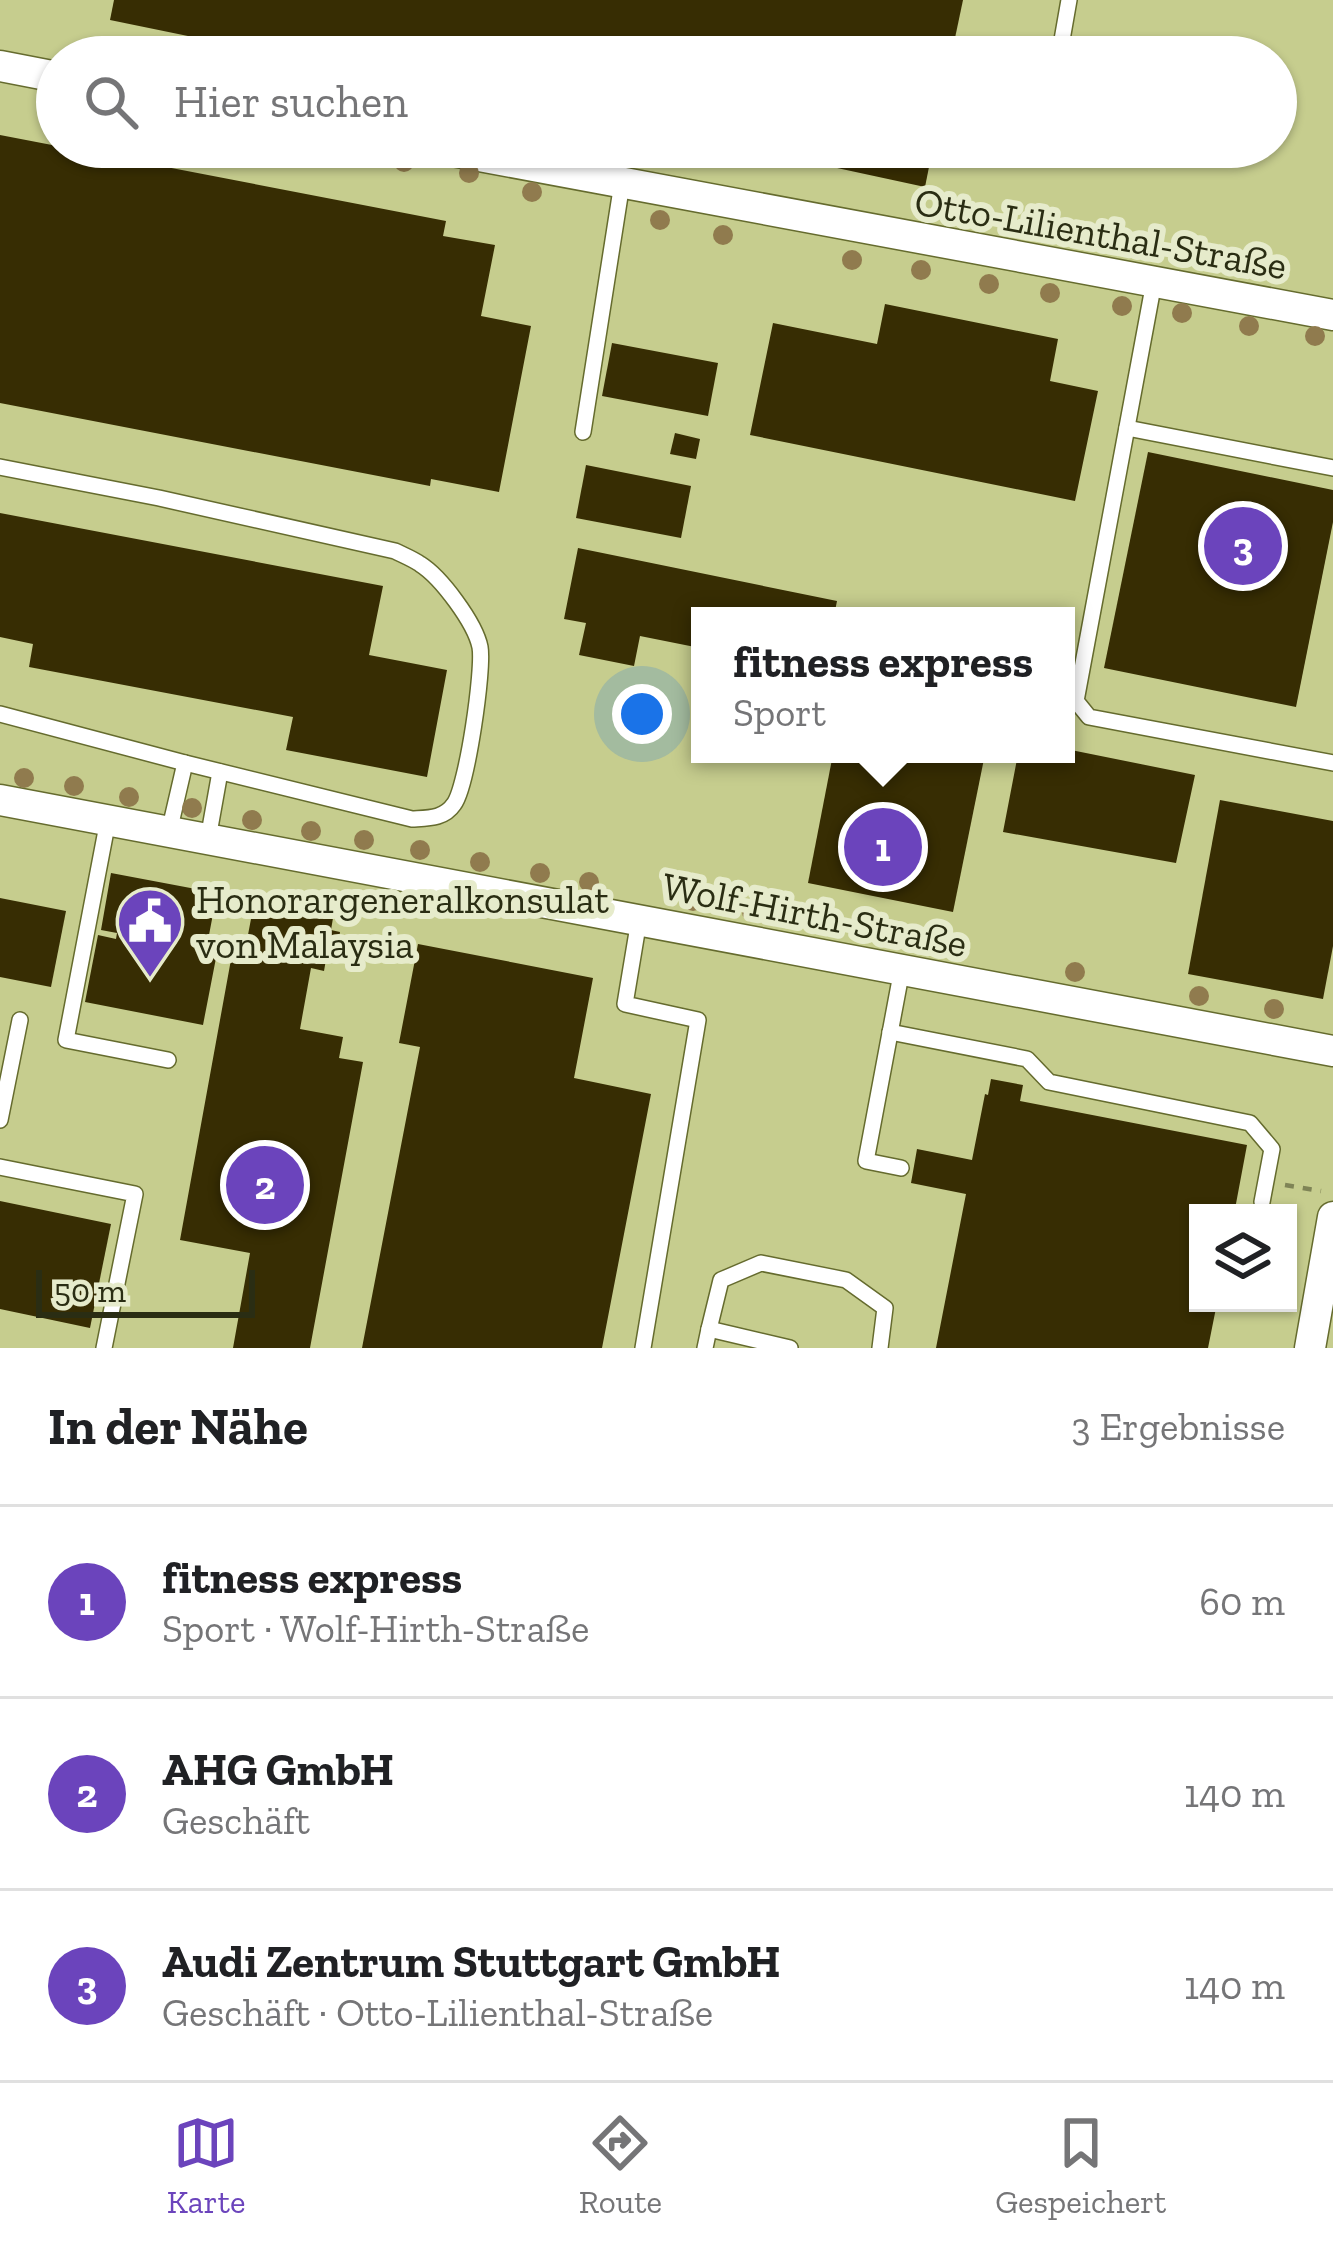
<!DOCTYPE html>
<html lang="de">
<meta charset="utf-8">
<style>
body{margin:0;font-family:"Zilla Slab",serif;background:#f6f6f6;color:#202124}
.controls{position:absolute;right:36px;bottom:36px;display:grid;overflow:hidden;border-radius:0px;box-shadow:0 3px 9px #0004}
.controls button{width:108px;height:108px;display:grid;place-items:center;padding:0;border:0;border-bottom:3px solid #e0e0e0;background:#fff;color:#202124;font:60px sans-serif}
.scale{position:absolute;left:36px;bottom:30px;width:219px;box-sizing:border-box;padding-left:12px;border:6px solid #2a2d13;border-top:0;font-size:33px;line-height:42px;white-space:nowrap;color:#2a2d13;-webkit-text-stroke:9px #e6ebcb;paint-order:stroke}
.you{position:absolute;left:642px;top:714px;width:42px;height:42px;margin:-30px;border:9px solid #fff;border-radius:50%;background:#1a73e8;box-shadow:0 0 0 18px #1a73e833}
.badge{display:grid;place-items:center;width:78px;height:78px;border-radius:50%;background:#6b44bc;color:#fff;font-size:39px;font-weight:700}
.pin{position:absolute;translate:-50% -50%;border:6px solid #fff;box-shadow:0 3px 12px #0006}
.popup{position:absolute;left:691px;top:607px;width:384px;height:156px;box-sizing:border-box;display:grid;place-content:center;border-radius:0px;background:#fff;filter:drop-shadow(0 3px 9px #0005);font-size:39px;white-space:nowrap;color:#757577}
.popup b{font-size:45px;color:#202124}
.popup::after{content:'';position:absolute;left:50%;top:100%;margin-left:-24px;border:24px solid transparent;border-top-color:#fff}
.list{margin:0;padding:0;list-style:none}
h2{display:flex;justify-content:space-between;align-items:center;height:156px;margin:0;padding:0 48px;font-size:51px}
h2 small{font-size:39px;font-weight:400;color:#757577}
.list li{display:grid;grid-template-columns:78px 1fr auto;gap:36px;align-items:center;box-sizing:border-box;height:192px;padding:0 48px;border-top:3px solid #e0e0e0}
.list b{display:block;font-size:45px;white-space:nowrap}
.list p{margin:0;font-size:39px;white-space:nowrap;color:#757577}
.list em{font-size:39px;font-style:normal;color:#757577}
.icon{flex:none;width:66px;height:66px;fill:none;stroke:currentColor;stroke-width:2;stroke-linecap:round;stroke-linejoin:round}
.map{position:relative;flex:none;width:1333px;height:1348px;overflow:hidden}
.search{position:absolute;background:#fff;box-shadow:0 3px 9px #0004;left:36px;right:36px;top:36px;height:132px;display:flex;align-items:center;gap:30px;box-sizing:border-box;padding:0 42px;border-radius:66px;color:#757577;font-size:45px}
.sheet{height:732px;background:#fff}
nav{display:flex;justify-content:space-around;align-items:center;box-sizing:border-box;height:168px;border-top:3px solid #e0e0e0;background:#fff;font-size:33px;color:#757577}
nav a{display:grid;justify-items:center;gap:6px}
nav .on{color:#6b44bc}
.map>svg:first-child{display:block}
.building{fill:#372d03}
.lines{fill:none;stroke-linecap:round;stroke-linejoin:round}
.lane-casing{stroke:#656b2e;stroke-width:18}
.street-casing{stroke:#656b2e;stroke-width:33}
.path{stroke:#7f8456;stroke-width:4.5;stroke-dasharray:9 9;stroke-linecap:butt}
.lane{stroke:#fff;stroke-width:15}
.street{stroke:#fff;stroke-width:30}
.tree{fill:#907b4e}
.labels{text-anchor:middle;stroke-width:12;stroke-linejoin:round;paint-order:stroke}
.street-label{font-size:39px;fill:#2a2d13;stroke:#e6ebcb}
.poi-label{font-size:39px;fill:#2a2d13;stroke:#e6ebcb;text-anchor:start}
</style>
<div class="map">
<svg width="1333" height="1348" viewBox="0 0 1333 1348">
<rect width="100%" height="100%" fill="#c6cd8e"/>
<g class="building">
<path d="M114 0H963L951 57H290L110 20Z"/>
<path d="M0 135 446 221 443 236 495 245 481 316 531 326 499 492 431 479 430 486 0 403Z"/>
<path d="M740 147H933L925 187Z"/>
<path d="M885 304 1058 339 1050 381 1098 391 1075 501 750 435 773 323 877 344Z"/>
<path d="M612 343 718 363 708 416 602 396Z"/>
<path d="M675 433 700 439 696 459 670 454Z"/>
<path d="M1148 452 1333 490V522L1296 707 1104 668Z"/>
<path d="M586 465 691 486 681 538 576 518Z"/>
<path d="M0 513 383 586 369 655 447 670 427 777 286 750 293 717 29 667 33 644 0 637Z"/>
<path d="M578 548 837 601 834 616H700V648L640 636 634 666 579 655 586 623 564 619Z"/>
<path d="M1066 749 1195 775 1176 863 1003 832 1018 754H1066Z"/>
<path d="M833 754H985L953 912 808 883Z"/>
<path d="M1220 800 1333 821V946L1323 999 1188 974Z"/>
<path d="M111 873 217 893 205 956 216 958 203 1025 85 1002 98 935 116 939 117 933 101 930Z"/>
<path d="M0 898 66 911 51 987 0 977Z"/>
<path d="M254 903 333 918 331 930 340 932 337 950 328 948 324 971 311 968 300 1029 343 1037 339 1058 363 1062 310 1348H233L250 1253 180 1240 232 954 244 956Z"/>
<path d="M418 944 593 978 574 1078 651 1094 602 1348H362L420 1047 399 1043Z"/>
<path d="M991 1079 1023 1085 1020 1101 1247 1145 1235 1209 1245 1211V1213H1198V1303H1217L1208 1348H936L966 1194 911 1183 917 1149 972 1160 985 1094 988 1095Z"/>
<path d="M0 1201 111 1224 90 1328 0 1309Z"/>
</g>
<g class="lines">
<g class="lane-casing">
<g id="lane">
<path d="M1059 57 1069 0"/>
<path d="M1040 159 1042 147"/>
<path d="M1154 282 1076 701 1089 717 1333 763"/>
<path d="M1127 428 1333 468"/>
<path d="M583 432 622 183"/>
<path d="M0 467 159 498 395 551C403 555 413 559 420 564 441 577 475 623 480 647 484 669 467 787 454 804 444 819 428 818 412 819L185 763 0 714"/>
<path d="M108 820 66 1040 168 1060"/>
<path d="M169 832 185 763"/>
<path d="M208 839 220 772"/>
<path d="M639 920 625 1004 698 1020 643 1348"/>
<path d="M890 1032 1027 1059 1049 1082 1250 1123 1272 1149 1262 1202"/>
<path d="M0 1120 20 1020"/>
<path d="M0 1167 135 1194 104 1348"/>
<path d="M901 1168 866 1161 902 969"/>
<path d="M705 1348 709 1329"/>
<path d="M790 1348 709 1329 721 1280 761 1263 846 1280 885 1308 880 1348"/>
</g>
</g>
<g class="street-casing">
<g id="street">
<path d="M0 66 57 77"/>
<path d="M431 147 1333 315"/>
<path d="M0 800 1333 1051"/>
<path d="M1310 1348 1333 1217"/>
</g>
</g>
<path class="path" d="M1285 1185 1321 1191"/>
<use href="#lane" class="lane"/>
<use href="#street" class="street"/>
</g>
<g class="tree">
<circle cx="404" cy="162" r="10"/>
<circle cx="469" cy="173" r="10"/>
<circle cx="532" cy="192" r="10"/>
<circle cx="660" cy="220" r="10"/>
<circle cx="723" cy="235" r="10"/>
<circle cx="852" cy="260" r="10"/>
<circle cx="921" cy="270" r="10"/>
<circle cx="989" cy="284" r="10"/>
<circle cx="1050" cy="293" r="10"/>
<circle cx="1122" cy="306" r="10"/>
<circle cx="1182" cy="313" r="10"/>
<circle cx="1249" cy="326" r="10"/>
<circle cx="1315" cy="336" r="10"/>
<circle cx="24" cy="778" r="10"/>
<circle cx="74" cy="786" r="10"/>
<circle cx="129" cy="797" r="10"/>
<circle cx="192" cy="808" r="10"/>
<circle cx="252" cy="820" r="10"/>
<circle cx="311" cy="831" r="10"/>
<circle cx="364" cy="840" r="10"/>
<circle cx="420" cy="850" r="10"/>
<circle cx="480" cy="862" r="10"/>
<circle cx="540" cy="873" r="10"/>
<circle cx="589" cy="882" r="10"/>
<circle cx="693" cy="901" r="10"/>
<circle cx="752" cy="912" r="10"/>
<circle cx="821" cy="925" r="10"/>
<circle cx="884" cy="937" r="10"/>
<circle cx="952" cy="949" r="10"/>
<circle cx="1075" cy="972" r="10"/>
<circle cx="1199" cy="996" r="10"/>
<circle cx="1274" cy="1009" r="10"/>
</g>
<defs>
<g id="civic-pin" transform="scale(3.45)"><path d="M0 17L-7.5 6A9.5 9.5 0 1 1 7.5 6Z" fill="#6b44bc" stroke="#e6ebcb"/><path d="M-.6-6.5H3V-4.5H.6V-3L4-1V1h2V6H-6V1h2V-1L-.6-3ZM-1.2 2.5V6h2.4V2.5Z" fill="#fff"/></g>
</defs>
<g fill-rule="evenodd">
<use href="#civic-pin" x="150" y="921"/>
</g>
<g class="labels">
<g class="street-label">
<text transform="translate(1101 233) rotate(10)" y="14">Otto-Lilienthal-Straße</text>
<text transform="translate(815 914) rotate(11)" y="14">Wolf-Hirth-Straße</text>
</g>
<g class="poi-label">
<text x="196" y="913">Honorargeneralkonsulat<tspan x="196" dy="45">von Malaysia</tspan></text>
</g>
</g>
</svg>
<div class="controls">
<button><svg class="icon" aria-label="layers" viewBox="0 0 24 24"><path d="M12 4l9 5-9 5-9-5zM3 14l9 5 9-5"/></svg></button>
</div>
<div class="scale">50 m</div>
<div class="you"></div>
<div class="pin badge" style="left:883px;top:847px">1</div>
<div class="popup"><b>fitness express</b>Sport</div>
<div class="pin badge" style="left:265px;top:1185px">2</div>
<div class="pin badge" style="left:1243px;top:546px">3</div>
<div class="search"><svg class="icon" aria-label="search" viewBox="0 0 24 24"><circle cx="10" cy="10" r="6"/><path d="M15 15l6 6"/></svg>Hier suchen</div>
</div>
<section class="sheet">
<h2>In der Nähe<small>3 Ergebnisse</small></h2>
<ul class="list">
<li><span class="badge">1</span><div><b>fitness express</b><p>Sport · Wolf-Hirth-Straße</p></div><em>60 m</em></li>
<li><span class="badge">2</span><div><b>AHG GmbH</b><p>Geschäft</p></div><em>140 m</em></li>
<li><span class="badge">3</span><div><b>Audi Zentrum Stuttgart GmbH</b><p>Geschäft · Otto-Lilienthal-Straße</p></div><em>140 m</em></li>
</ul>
</section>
<nav>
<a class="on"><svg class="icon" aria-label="map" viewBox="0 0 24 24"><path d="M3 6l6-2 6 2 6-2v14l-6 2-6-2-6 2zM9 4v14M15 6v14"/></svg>Karte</a>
<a><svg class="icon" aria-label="directions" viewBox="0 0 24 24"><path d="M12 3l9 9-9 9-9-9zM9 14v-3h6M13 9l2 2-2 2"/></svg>Route</a>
<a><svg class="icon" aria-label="saved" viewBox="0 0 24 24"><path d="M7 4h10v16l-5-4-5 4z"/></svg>Gespeichert</a>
</nav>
